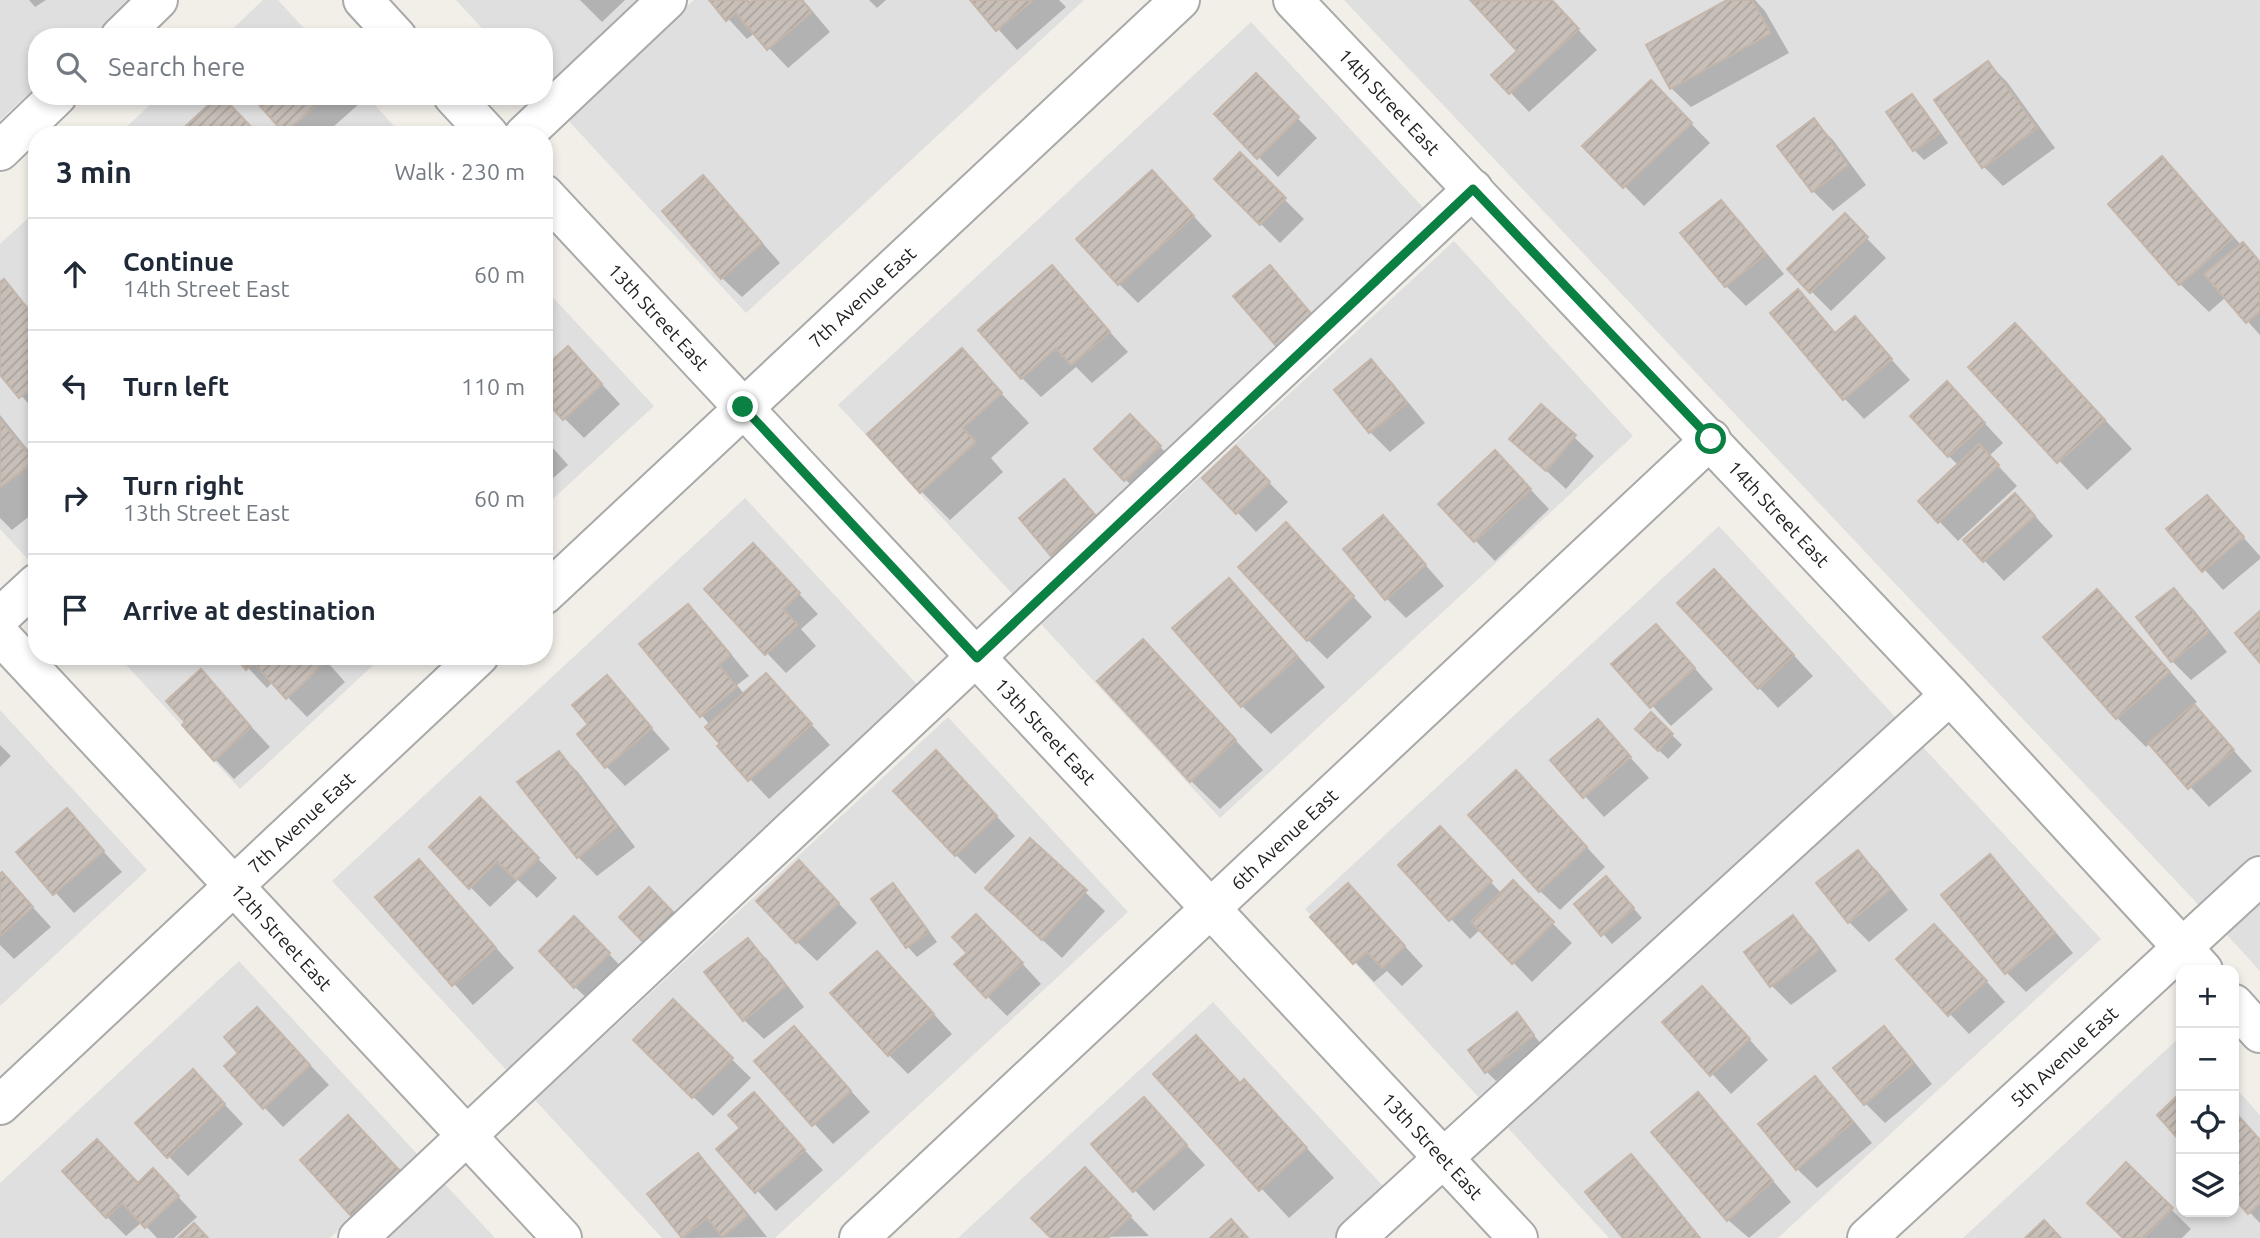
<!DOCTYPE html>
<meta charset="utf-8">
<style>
body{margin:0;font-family:Ubuntu,sans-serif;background:#f6f6f7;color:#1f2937}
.controls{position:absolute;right:21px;bottom:21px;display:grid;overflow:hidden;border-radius:14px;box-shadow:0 4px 10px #0003}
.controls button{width:63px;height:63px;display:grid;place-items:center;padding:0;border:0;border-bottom:2px solid #e0e1e3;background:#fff;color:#1f2937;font:35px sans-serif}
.stop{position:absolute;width:21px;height:21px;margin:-16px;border:5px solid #0b8043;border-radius:50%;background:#fff}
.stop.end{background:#0b8043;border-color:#fff;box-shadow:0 2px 7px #0008}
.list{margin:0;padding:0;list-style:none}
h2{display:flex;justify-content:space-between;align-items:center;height:91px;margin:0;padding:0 28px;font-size:30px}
h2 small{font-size:23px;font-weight:400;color:#747a83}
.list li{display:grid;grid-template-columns:46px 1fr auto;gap:21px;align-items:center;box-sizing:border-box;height:112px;padding:0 28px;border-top:2px solid #e0e1e3}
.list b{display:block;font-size:26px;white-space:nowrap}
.list p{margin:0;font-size:23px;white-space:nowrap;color:#747a83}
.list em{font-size:23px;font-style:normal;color:#747a83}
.icon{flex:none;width:38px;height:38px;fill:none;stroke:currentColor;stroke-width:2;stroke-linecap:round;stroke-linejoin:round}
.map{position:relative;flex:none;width:2260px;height:1238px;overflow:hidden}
.search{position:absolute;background:#fff;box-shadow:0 4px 10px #0003;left:28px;top:28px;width:525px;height:77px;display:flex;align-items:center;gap:18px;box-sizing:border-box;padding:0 24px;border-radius:28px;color:#747a83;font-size:26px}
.panel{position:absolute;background:#fff;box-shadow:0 4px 10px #0003;left:28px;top:126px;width:525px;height:539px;border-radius:28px}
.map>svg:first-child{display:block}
.residential{fill:#e0dfdf}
.shadow{fill:#0003}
.building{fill:url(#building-hatch);stroke:#c4b6ab;stroke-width:2}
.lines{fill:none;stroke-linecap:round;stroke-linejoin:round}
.minor-casing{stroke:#a9a9a9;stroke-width:42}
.minor{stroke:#fff;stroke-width:38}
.route{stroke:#0b8043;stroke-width:9}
.labels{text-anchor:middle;stroke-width:5;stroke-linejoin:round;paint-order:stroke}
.street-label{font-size:19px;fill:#222;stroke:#fff}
</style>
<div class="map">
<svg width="2260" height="1238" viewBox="0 0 2260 1238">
<defs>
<pattern id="building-hatch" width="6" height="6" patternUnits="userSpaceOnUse" patternTransform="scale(1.75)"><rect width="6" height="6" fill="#c7bfb8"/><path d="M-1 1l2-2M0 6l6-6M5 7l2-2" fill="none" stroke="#aba49e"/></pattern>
</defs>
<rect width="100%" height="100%" fill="#f2efe9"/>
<g class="residential">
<path d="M0 0H130L90 37H37V86L0 120Z"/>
<path d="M263 0H278L312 37H224Z"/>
<path d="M456 0H644L544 92V37H490Z"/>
<path d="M694 0H1084L746 313 566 118Z"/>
<path d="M1344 0H2260V971L2227 935Z"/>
<path d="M1251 22 1431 216 1017 599 838 405Z"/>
<path d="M159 96H367L402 135H118Z"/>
<path d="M37 210V569L0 529V244Z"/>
<path d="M1454 241 1633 436 1220 818 1041 624Z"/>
<path d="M544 288 654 406 544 507Z"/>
<path d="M745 498 925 693 511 1075 332 881Z"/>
<path d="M1719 526 1898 720 1484 1103 1305 909Z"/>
<path d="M118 656H383L240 789Z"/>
<path d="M0 710 147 870 0 1006Z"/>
<path d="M948 717 1128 912 775 1238H662L535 1100Z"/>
<path d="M1921 745 2101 939 1778 1238H1609L1508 1128Z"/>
<path d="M239 961 419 1156 330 1238H0V1183Z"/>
<path d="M1213 1002 1393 1197 1348 1238H958Z"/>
<path d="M2181 1036V1212H2234V1086L2260 1115V1238H1963Z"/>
<path d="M442 1181 495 1238H380Z"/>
</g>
<g class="shadow">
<path d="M29 0H46L35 7Z"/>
<path d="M580 0H625L602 22Z"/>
<path d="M711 0H749L751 3 755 0H803L830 32 788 68 755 33 747 39Z"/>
<path d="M869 0H886L877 8Z"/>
<path d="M972 0H1059L1066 7 1017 50Z"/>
<path d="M1551 0 1597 50 1529 112 1510 92 1519 51 1473 1Z"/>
<path d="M1730 0H1755L1765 11 1789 53 1691 107 1671 88Z"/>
<path d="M1988 63 2007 82 2055 148 2003 186 1984 167Z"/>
<path d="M1256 76 1317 138 1278 177 1217 114Z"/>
<path d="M254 96H368L324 135H288Z"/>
<path d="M1912 96 1922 106 1948 143 1924 160 1914 150 1888 113Z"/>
<path d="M1670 102 1710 143 1644 206 1585 146Z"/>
<path d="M1814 121 1833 140 1866 185 1833 211 1813 191Z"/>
<path d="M1240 155 1304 219 1280 243 1216 179Z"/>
<path d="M2162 159 2190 187 2241 245 2242 244 2260 261V335L2226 297 2209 312 2180 284 2110 204Z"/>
<path d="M1171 192 1212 236 1138 303 1119 284Z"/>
<path d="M722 197 780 263 742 297 722 278Z"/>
<path d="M1721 202 1740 221 1784 274 1746 306 1726 286 1683 233Z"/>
<path d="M1845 216 1886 258 1831 311 1789 269Z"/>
<path d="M37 265V279L30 271Z"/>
<path d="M1270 267 1331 336 1298 365Z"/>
<path d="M1052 268 1128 352 1092 383 1076 367 1041 397 1022 378Z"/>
<path d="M3 282 37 318V413L0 372V285Z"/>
<path d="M1798 291 1837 334 1855 319 1910 380 1864 419 1845 399 1772 313Z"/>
<path d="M962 351 1029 423 991 458 1003 472 950 520 921 491Z"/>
<path d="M2044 354 2132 449 2087 490 1971 367Z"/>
<path d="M1371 361 1391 381 1425 423 1390 452 1370 432 1336 390Z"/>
<path d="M587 368 620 404 584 438 564 418Z"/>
<path d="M1966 403 2003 443 1989 456 2017 486 1958 541 1939 521 1959 466 1949 456Z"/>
<path d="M1541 406 1594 456 1566 489 1512 439Z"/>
<path d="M0 415 37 461V510L12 530 0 518Z"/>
<path d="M1150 436 1179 467 1145 499 1125 479Z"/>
<path d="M544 438 568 465 544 486Z"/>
<path d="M1255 468 1288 502 1256 532 1237 512Z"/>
<path d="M1514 472 1549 509 1495 561 1440 504Z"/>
<path d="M1064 482 1115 537 1072 574 1053 554Z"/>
<path d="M2207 497 2260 556V559L2223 590 2169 530Z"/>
<path d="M2034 515 2053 536 2004 581 1965 540Z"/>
<path d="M1383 517 1444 586 1406 618 1386 598Z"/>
<path d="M1305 544 1372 617 1327 659 1308 640Z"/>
<path d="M772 565 818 614 801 629 816 646 786 673 706 589Z"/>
<path d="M1229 580 1257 609 1325 687 1271 734 1242 706 1175 628Z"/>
<path d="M1733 590 1813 676 1778 708 1680 603Z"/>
<path d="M2174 590 2194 610 2227 652 2191 680 2172 661Z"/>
<path d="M2097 592 2125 620 2197 702 2193 705 2252 771 2209 807 2150 743 2146 747 2117 718 2045 637Z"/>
<path d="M688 606 707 625 749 676 737 685 744 694 785 695 830 745 769 799 750 779 710 725 641 644Z"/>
<path d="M1675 646 1713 689 1671 726 1614 664Z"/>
<path d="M237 656H322L345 682 307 717 273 682 267 688Z"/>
<path d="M1171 670 1263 770 1220 809 1191 781Z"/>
<path d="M201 672 270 747 234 779 215 759Z"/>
<path d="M607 678 670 749 625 786 606 766 591 724Z"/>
<path d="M1651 714 1682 745 1668 759 1637 729Z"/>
<path d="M1598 722 1649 778 1604 817 1553 761Z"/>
<path d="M0 745 11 756 0 767Z"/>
<path d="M558 753 578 772 635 847 597 876 578 857Z"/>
<path d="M955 772 1015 836 975 874 956 855Z"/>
<path d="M1536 792 1605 867 1560 910 1540 891Z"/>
<path d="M480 800 557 878 537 898 518 880 490 907 431 847Z"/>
<path d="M67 811 122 872 74 913 19 852Z"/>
<path d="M1030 840 1105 911 1062 958 1007 907Z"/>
<path d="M1459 848 1502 894 1513 883 1572 943 1532 982 1481 929 1470 939 1451 919Z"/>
<path d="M1858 852 1878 872 1908 910 1869 942 1849 922 1819 883Z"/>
<path d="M1990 857 2009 876 2073 953 2026 992 2007 973 1943 896Z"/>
<path d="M419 861 514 968 473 1005 377 897Z"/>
<path d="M2 874 51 927 14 959 0 945V876Z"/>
<path d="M819 882 857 923 817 961 797 942Z"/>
<path d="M893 885 902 894 937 942 917 957 908 947 873 899Z"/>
<path d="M1616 888 1642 918 1612 944 1577 904Z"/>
<path d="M1367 905 1423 966 1402 986 1387 971 1374 982 1313 917Z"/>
<path d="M1792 918 1812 937 1837 971 1791 1005 1772 986Z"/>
<path d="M996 935 1041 984 1007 1016 987 996Z"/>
<path d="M594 938 628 974 595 1006 575 987Z"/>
<path d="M747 940 767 959 804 1007 764 1039 744 1020Z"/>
<path d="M1954 945 2005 1002 1969 1034 1898 959Z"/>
<path d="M896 973 952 1034 908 1074 889 1055Z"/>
<path d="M673 1002 751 1078 713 1116 635 1040Z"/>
<path d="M1721 1008 1768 1060 1731 1094 1664 1022Z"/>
<path d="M1516 1014 1542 1045 1496 1081 1486 1071Z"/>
<path d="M794 1028 870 1112 833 1144 756 1061Z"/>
<path d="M276 1029 329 1085 283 1127 264 1107Z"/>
<path d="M1884 1029 1903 1048 1932 1084 1885 1123 1865 1103Z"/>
<path d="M1196 1038 1241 1084 1272 1110 1334 1178 1289 1218 1155 1074Z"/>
<path d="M1815 1078 1835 1098 1872 1143 1817 1188 1797 1169Z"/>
<path d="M212 1091 243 1124 188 1176 137 1124Z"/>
<path d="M1698 1094 1717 1114 1791 1202 1749 1238 1728 1220Z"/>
<path d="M754 1095 823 1170 776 1211 719 1149 742 1129Z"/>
<path d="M1144 1099 1205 1165 1154 1211 1093 1145Z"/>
<path d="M2234 1112 2260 1140V1223L2234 1196Z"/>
<path d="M698 1155 717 1175 767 1237 685 1238 649 1194Z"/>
<path d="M1631 1156 1651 1176 1701 1238H1625Z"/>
<path d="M2126 1165 2191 1229 2182 1238H2125Z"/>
<path d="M138 1184 172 1190 197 1217 174 1238H157L142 1222 126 1236 107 1217Z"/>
<path d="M1104 1189 1149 1236 1053 1238Z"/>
</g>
<g class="building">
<path d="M709 0H747L749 3 753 0H802L812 12 767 50 736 13 726 21Z"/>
<path d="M970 0H1033L996 31Z"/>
<path d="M1552 0 1579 29 1509 94 1491 75 1517 51 1471 1Z"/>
<path d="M1727 0H1752L1771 33 1670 89 1646 45Z"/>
<path d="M1988 61 2037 128 1982 168 1934 100Z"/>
<path d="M1256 73 1299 117 1257 159 1214 114Z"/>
<path d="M1651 80 1692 123 1623 188 1582 146Z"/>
<path d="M1912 94 1940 133 1913 151 1886 112Z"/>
<path d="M218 96H222L258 134 176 135Z"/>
<path d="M251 96H327L284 133Z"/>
<path d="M1814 118 1848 165 1812 192 1777 146Z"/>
<path d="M1240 152 1286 198 1260 225 1214 179Z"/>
<path d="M2162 156 2233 238 2179 285 2108 204Z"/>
<path d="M1152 170 1194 216 1118 285 1076 239Z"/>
<path d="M703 175 762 243 721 279 662 211Z"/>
<path d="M1721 200 1766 254 1725 287 1680 233Z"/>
<path d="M1845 213 1868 237 1810 293 1787 269Z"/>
<path d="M2243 242 2260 262V311L2246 323 2204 274Z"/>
<path d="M1052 265 1110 332 1071 365 1056 348 1021 379 978 330Z"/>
<path d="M1270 265 1313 316 1277 347 1233 296Z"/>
<path d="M4 279 37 320V384L19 398 0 375V282Z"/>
<path d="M1798 289 1835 333 1855 316 1892 359 1843 400 1770 313Z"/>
<path d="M2015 323 2105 420 2057 463 1968 367Z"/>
<path d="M568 346 602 384 563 420 544 399V368Z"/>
<path d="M962 348 1002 393 963 428 976 442 920 493 867 434Z"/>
<path d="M1371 359 1407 403 1369 433 1334 390Z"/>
<path d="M1947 381 1985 423 1948 457 1910 416Z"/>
<path d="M1541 404 1576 435 1546 471 1509 439Z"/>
<path d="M1130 414 1161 446 1124 481 1094 449Z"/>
<path d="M0 419 34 461 0 488Z"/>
<path d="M1979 444 1999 465 1938 523 1918 501Z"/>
<path d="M1236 446 1270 482 1236 514 1202 478Z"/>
<path d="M1495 450 1531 489 1474 542 1438 504Z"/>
<path d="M1064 479 1097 517 1051 556 1019 518Z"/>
<path d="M2015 493 2035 516 1983 562 1963 540Z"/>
<path d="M2207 495 2244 537 2202 572 2166 529Z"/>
<path d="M1383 515 1426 565 1385 600 1343 549Z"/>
<path d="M1286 522 1354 596 1307 641 1238 567Z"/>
<path d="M753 543 800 593 783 609 798 625 765 655 704 589Z"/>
<path d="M1714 569 1794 655 1758 689 1677 603Z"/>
<path d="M1229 578 1298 657 1241 707 1172 628Z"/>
<path d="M2174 588 2209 632 2171 662 2136 617Z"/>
<path d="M2097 589 2170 672 2116 719 2043 637Z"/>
<path d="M688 604 731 655 719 665 737 687 700 717 639 644Z"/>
<path d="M2260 611V663L2235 633Z"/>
<path d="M1656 624 1695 668 1650 708 1611 664Z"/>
<path d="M1143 639 1236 740 1190 782 1097 681Z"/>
<path d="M234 656H323L327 661 286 699 254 663 246 670Z"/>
<path d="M201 669 251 727 214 761 182 725 185 722 166 701Z"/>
<path d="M766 673 812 724 748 781 717 746 720 744 705 727Z"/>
<path d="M607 675 652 728 605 768 577 734 588 724 572 705Z"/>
<path d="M2194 704 2234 750 2188 789 2148 743Z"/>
<path d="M1651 712 1673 734 1658 751 1635 729Z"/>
<path d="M1598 719 1631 757 1583 798 1550 760Z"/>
<path d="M936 750 997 816 955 856 893 791Z"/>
<path d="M559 751 617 827 577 858 517 782Z"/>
<path d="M1516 770 1587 847 1539 892 1468 815Z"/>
<path d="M480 797 539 858 516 880 497 861 469 889 429 847Z"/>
<path d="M67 808 104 851 53 895 16 852Z"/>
<path d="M1440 826 1492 881 1449 921 1398 865Z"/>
<path d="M1030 838 1087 890 1042 940 985 888Z"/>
<path d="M1858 850 1890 890 1848 923 1816 883Z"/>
<path d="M1990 854 2055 933 2005 974 1941 895Z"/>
<path d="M419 859 496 948 452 986 375 897Z"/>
<path d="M799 860 839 903 796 943 756 901Z"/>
<path d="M2 872 33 907 0 936V874Z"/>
<path d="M1606 876 1634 908 1601 936 1574 904Z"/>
<path d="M1513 880 1554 922 1512 964 1471 922Z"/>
<path d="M893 883 929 932 906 948 871 899Z"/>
<path d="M1348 883 1405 946 1382 968 1367 952 1353 964 1310 917Z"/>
<path d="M649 887 676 915 646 945 619 917Z"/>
<path d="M976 914 1023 963 986 998 954 964 967 953 952 937Z"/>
<path d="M1793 915 1819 950 1770 987 1744 952Z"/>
<path d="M574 916 610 953 574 988 539 951Z"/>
<path d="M1934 924 1987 981 1948 1016 1896 959Z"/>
<path d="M748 938 786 986 743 1021 704 972Z"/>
<path d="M877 951 934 1014 888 1056 830 993Z"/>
<path d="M1702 986 1750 1039 1710 1076 1662 1022Z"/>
<path d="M673 999 733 1058 692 1098 633 1040Z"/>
<path d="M257 1007 310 1065 263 1109 224 1066 238 1053 224 1037Z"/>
<path d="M1517 1012 1534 1035 1485 1073 1468 1050Z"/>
<path d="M794 1026 851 1091 812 1126 754 1061Z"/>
<path d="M1884 1026 1914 1063 1864 1105 1833 1068Z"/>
<path d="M1196 1035 1240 1083 1244 1079 1307 1148 1259 1191 1153 1074Z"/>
<path d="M193 1069 225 1104 167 1158 135 1123Z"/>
<path d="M1815 1076 1853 1122 1796 1170 1758 1124Z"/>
<path d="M754 1092 805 1150 755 1193 716 1149 740 1128 728 1115Z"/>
<path d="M1698 1092 1773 1181 1727 1221 1651 1132Z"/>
<path d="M2181 1092V1142L2157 1115Z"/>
<path d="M1144 1097 1187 1145 1133 1192 1091 1144Z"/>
<path d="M2234 1111 2260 1140V1203L2248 1214 2234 1198Z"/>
<path d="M348 1115 401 1172 352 1217 300 1160Z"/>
<path d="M97 1139 138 1183 153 1168 179 1196 145 1228 122 1203 106 1218 62 1171Z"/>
<path d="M698 1153 748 1216 722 1237 707 1218 682 1238 647 1194Z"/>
<path d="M1631 1154 1700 1238H1623L1585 1192Z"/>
<path d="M2126 1162 2173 1208 2144 1238H2123L2087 1203Z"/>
<path d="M1085 1167 1131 1216 1108 1238H1051L1031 1218Z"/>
<path d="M1231 1219 1248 1238H1210Z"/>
<path d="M2044 1220 2061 1238H2025Z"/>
<path d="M194 1223 208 1238H178Z"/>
</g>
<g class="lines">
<g class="minor-casing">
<g id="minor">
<path d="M363 0 397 37"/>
<path id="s1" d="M1293 0 1950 695 2203 970"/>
<path d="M120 37 158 0"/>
<path d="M453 96 489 135"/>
<path d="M524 135 667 0"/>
<path d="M0 151 57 96"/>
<path id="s2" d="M544 194 1518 1238"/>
<path id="s3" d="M544 595 1180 0"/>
<path d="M0 617 37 583"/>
<path id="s4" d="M0 635 562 1238"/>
<path d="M2234 1004 2260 1033"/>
<path id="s5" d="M0 1105 479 656"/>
<path d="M358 1238 1473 189"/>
<path id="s6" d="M859 1238 1711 439"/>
<path d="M1356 1238 1950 695"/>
<path id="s7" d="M1867 1238 2260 876"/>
</g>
</g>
<use href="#minor" class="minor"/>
</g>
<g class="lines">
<path class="route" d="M743 407 977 658 1473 189 1711 439"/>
</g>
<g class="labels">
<g class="street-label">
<text dy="7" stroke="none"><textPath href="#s1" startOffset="140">14th Street East</textPath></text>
<text dy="7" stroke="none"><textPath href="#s3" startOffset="436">7th Avenue East</textPath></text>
<text dy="7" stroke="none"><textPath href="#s2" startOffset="168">13th Street East</textPath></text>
<text dy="7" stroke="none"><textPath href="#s1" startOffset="707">14th Street East</textPath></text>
<text dy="7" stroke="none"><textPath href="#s2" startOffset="735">13th Street East</textPath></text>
<text dy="7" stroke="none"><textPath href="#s5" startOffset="413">7th Avenue East</textPath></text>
<text dy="7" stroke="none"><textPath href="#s6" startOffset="583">6th Avenue East</textPath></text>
<text dy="7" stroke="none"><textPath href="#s4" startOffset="413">12th Street East</textPath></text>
<text dy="7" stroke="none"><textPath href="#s7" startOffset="268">5th Avenue East</textPath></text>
<text dy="7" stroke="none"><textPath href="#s2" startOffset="1302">13th Street East</textPath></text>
</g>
</g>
</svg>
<div class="controls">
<button>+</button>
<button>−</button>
<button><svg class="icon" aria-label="locate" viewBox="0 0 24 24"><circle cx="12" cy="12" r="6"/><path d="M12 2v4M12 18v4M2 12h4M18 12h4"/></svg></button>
<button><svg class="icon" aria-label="layers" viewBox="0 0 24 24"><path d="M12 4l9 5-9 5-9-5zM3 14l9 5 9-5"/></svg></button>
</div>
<div class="stop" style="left:1711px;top:439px"></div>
<div class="stop end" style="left:743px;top:407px"></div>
<div class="search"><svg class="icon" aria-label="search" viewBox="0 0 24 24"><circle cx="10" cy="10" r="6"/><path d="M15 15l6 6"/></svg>Search here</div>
<section class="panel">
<h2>3 min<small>Walk · 230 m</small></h2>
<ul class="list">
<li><svg class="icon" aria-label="ahead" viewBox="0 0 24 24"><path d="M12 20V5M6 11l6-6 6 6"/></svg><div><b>Continue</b><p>14th Street East</p></div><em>60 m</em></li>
<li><svg class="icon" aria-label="left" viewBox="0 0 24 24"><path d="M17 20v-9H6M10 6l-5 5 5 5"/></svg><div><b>Turn left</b></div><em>110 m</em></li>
<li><svg class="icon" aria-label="right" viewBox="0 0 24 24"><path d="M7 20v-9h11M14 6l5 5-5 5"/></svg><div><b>Turn right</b><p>13th Street East</p></div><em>60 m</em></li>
<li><svg class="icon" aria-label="arrive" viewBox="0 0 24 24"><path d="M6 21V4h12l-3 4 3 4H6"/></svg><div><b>Arrive at destination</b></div></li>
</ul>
</section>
</div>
